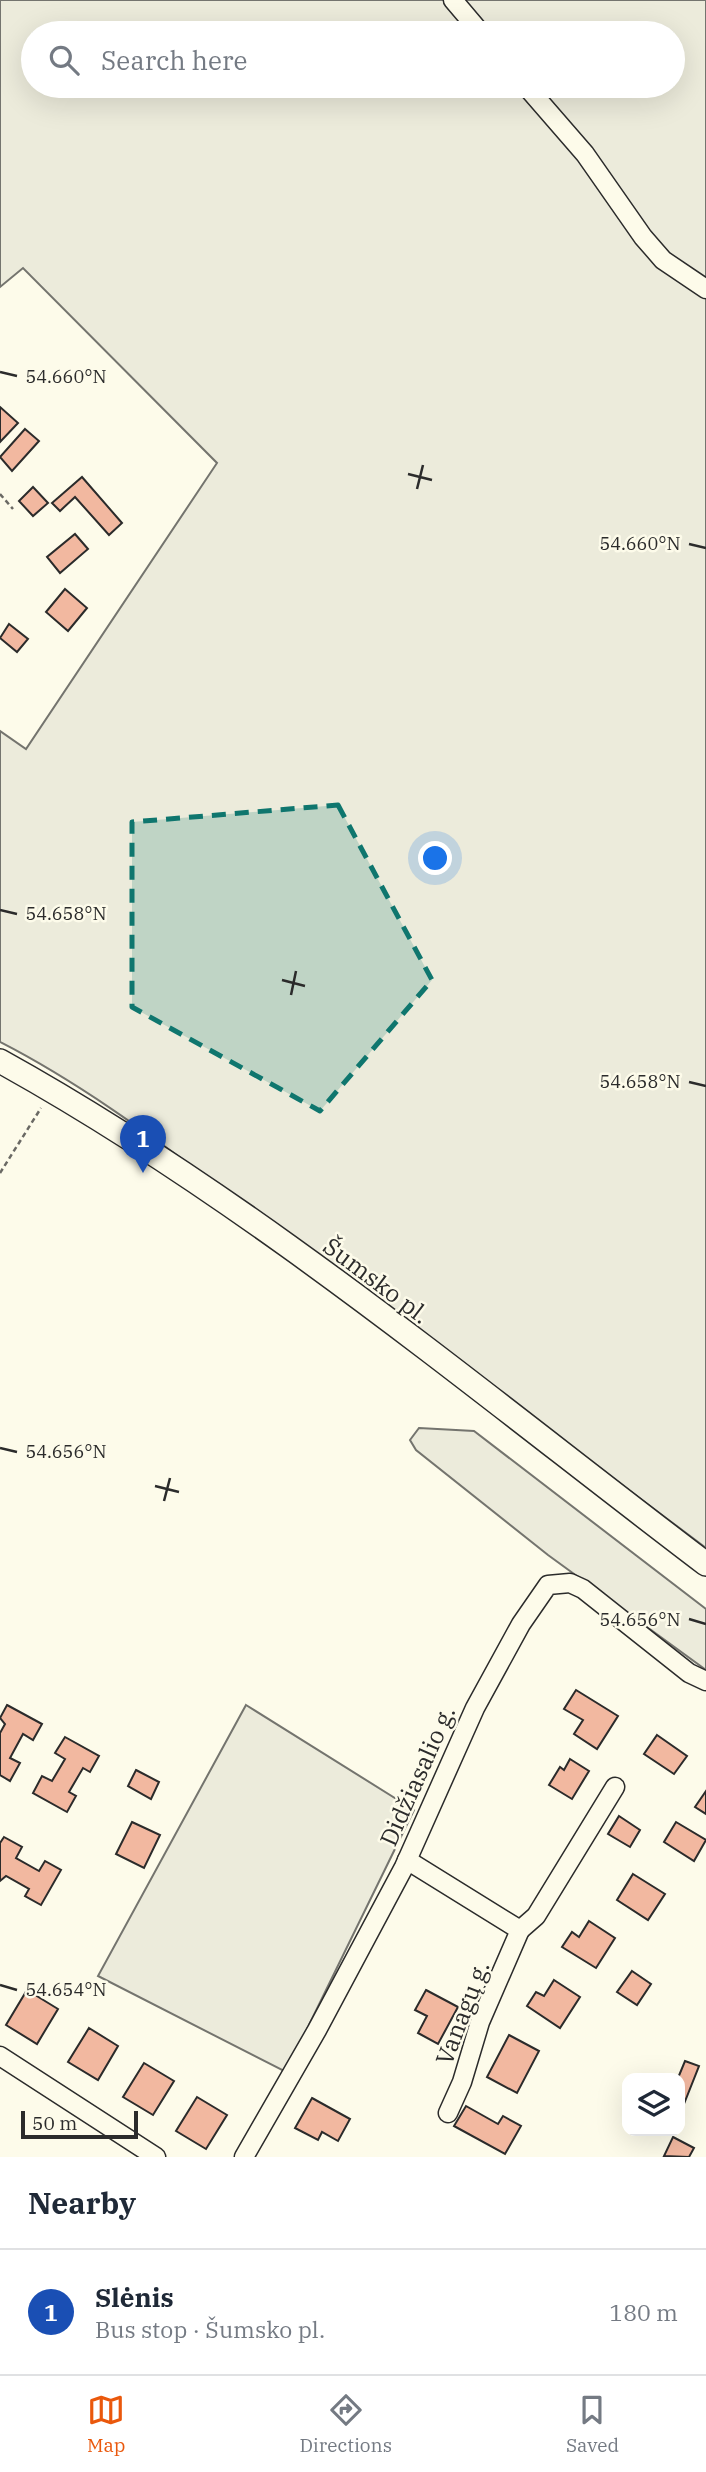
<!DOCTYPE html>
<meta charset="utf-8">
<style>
body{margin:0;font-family:"IBM Plex Serif",serif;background:#f2f2f3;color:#1f2937}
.controls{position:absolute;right:21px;bottom:21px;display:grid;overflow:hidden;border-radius:14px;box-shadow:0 7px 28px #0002}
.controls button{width:63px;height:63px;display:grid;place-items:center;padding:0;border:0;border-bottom:2px solid #e0e1e3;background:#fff;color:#1f2937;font:35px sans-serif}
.scale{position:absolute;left:21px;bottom:18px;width:117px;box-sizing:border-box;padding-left:7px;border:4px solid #2b2b2b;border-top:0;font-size:19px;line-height:24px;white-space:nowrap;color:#2b2b2b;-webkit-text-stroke:5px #fdfbea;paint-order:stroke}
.you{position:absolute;left:436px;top:859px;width:24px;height:24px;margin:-18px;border:5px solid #fff;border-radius:50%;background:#1a73e8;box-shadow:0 0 0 10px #1a73e833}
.badge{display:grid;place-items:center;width:46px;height:46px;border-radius:50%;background:#ea580c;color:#fff;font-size:23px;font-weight:700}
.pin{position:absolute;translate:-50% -58px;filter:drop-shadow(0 2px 4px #0008)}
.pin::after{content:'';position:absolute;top:37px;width:24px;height:21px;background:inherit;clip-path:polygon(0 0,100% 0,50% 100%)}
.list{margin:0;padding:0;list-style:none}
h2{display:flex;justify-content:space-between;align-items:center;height:91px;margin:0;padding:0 28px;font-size:30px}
h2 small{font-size:23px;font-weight:400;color:#747a83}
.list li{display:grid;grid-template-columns:46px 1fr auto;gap:21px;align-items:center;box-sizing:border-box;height:126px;padding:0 28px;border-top:2px solid #e0e1e3}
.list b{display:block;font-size:26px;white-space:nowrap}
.list p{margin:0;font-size:23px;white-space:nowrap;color:#747a83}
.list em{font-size:23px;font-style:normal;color:#747a83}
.icon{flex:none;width:38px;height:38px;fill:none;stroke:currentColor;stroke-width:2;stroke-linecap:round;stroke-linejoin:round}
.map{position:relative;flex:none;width:706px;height:2157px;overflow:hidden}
.search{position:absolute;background:#fff;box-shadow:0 7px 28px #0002;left:21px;right:21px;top:21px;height:77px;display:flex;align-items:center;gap:18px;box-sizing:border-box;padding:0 24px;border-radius:38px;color:#747a83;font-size:26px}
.sheet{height:217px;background:#fff}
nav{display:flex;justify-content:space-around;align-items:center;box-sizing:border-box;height:98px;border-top:2px solid #e0e1e3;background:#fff;font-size:19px;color:#747a83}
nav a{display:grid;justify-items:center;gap:4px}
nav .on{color:#ea580c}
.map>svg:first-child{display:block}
.green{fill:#ecebdb;stroke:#74746e;stroke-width:2;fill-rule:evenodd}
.building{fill:#f2b8a0;stroke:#2b2b2b;stroke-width:2}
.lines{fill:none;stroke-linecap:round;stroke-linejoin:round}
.minor-casing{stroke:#2b2b2b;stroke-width:21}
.major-casing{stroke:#2b2b2b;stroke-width:26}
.path{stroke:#6a6964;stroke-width:2.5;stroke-dasharray:5 3.5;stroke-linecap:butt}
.minor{stroke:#fdfbea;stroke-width:18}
.major{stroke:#fdfbea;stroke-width:23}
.marked{fill:#0f766e;fill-opacity:0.2;stroke:#0f766e;stroke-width:5;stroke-dasharray:14 9;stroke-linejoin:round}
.ticks{fill:none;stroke:#2b2b2b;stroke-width:2.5}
.labels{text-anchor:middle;stroke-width:5;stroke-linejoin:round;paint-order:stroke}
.street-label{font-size:24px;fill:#2b2b2b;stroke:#fdfbea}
.ticks-label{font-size:18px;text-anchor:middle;fill:#2b2b2b;stroke:#fdfbea;stroke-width:5;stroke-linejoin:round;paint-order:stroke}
</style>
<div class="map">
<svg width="706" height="2157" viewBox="0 0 706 2157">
<rect width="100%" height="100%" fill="#fdfbea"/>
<g class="green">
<path d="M0 0H706V1548C558 1437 410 1324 260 1216 176 1155 92 1089 0 1042V731L26 749 217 463 23 268 0 287ZM33 33H673V86H33Z"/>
<path d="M419 1428 474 1431 706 1609V1670L548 1555 416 1450 410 1440Z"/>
<path d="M246 1705 414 1810 286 2072 98 1976Z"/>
</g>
<g class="building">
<path d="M0 407 18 423 0 442Z"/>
<path d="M25 429 39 441 12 471 0 457Z"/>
<path d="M82 477 122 523 109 535 75 497 60 511 52 503Z"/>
<path d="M33 487 48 503 33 516 19 501Z"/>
<path d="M75 534 88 549 60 573 47 557Z"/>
<path d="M65 589 87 608 68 631 46 612Z"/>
<path d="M9 624 28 639 17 652 0 638Z"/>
<path d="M576 1690 618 1716 597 1749 574 1734 583 1720 564 1709Z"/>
<path d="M7 1705 42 1724 33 1740 23 1734 10 1758 20 1763 10 1781 0 1775V1733L5 1724 0 1718Z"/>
<path d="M657 1735 687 1756 674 1774 644 1754Z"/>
<path d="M65 1737 99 1756 90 1772 83 1768 69 1792 76 1796 67 1812 33 1793 42 1776 52 1781 65 1759 55 1753Z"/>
<path d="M570 1759 589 1771 572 1799 549 1785 560 1767 564 1770Z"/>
<path d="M136 1770 159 1782 151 1799 128 1786Z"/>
<path d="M706 1791V1814L695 1807Z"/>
<path d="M619 1816 640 1830 630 1847 608 1834Z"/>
<path d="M132 1822 160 1835 144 1868 116 1854Z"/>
<path d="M676 1822 706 1840 694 1861 664 1842Z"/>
<path d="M4 1837 22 1847 16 1858 39 1871 45 1861 61 1870 41 1905 25 1896 29 1889 6 1876 0 1881V1843Z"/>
<path d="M633 1874 665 1894 648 1920 617 1900Z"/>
<path d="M589 1921 615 1938 596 1968 562 1947 572 1932 579 1937Z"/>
<path d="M632 1971 651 1984 637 2005 617 1992Z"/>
<path d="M554 1980 580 1997 560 2028 527 2006 536 1992 544 1996Z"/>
<path d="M27 1990 58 2009 37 2044 6 2025Z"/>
<path d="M426 1990 458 2007 438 2044 418 2033 427 2016 415 2010Z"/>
<path d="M89 2028 118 2046 98 2080 68 2062Z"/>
<path d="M509 2035 539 2051 517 2093 487 2077Z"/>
<path d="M685 2061 699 2066 680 2114 678 2078Z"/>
<path d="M144 2063 174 2081 153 2115 123 2097Z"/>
<path d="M197 2097 227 2115 206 2149 176 2131Z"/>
<path d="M312 2098 350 2119 338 2141 322 2132 318 2140 295 2128Z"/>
<path d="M466 2106 498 2124 503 2116 521 2126 505 2154 454 2126Z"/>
<path d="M673 2137 694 2148 689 2157 664 2156Z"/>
</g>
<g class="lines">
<g class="minor-casing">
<g id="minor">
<path d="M453 0 481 33"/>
<path d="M526 86 585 154 643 237 663 260 706 289"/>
<path d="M407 1860 520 1930 480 2022 462 2082 448 2113"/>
<path d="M520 1930 536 1916 615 1787"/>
<path d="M0 2056 156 2157"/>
<path d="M244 2157 317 2030 404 1867 475 1708 521 1624 548 1585 570 1583 583 1589 689 1673 706 1681"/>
</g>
</g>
<g class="major-casing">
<path id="major" d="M0 1061C251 1200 478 1391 706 1564"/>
</g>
<g class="path">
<path d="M0 494 13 509"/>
<path d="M0 1173 41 1108"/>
</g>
<use href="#minor" class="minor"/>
<use href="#major" class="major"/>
</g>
<path class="marked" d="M338 805 432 980 320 1111 132 1007V822Z"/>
<path class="ticks" d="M0 372 17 376M408 474 432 480M417 489 423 465M689 544 706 548M0 910 17 914M282 980 305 986M291 995 296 971M689 1082 706 1086M0 1448 17 1452M155 1486 179 1492M164 1501 170 1478M689 1619 706 1624M0 1985 17 1990"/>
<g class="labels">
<g class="street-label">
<text transform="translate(376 1281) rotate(37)" y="8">Šumsko pl.</text>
<text transform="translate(418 1776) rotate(-66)" y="8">Didžiasalio g.</text>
<text transform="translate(463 2013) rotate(-69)" y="8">Vanagų g.</text>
</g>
</g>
<g class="ticks-label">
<text x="66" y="383">54.660°N</text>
<text x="640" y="550">54.660°N</text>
<text x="66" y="920">54.658°N</text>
<text x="640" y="1088">54.658°N</text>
<text x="66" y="1458">54.656°N</text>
<text x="640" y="1626">54.656°N</text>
<text x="66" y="1996">54.654°N</text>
</g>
</svg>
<div class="controls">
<button><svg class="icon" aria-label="layers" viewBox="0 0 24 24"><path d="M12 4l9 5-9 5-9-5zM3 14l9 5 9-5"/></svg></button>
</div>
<div class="scale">50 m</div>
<div class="you"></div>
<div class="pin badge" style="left:143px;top:1173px;background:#1a4fb4">1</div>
<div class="search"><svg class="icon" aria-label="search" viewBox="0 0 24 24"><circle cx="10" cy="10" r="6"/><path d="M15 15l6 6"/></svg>Search here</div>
</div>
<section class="sheet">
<h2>Nearby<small></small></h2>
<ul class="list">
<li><span class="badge" style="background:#1a4fb4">1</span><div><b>Slėnis</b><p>Bus stop · Šumsko pl.</p></div><em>180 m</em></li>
</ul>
</section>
<nav>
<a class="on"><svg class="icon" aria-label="map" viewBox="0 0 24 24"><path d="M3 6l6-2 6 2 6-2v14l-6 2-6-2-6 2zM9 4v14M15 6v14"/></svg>Map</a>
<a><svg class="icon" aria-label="directions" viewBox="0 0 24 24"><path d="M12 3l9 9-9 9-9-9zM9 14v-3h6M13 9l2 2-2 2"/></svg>Directions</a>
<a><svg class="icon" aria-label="saved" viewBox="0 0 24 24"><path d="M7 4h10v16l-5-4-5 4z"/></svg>Saved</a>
</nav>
